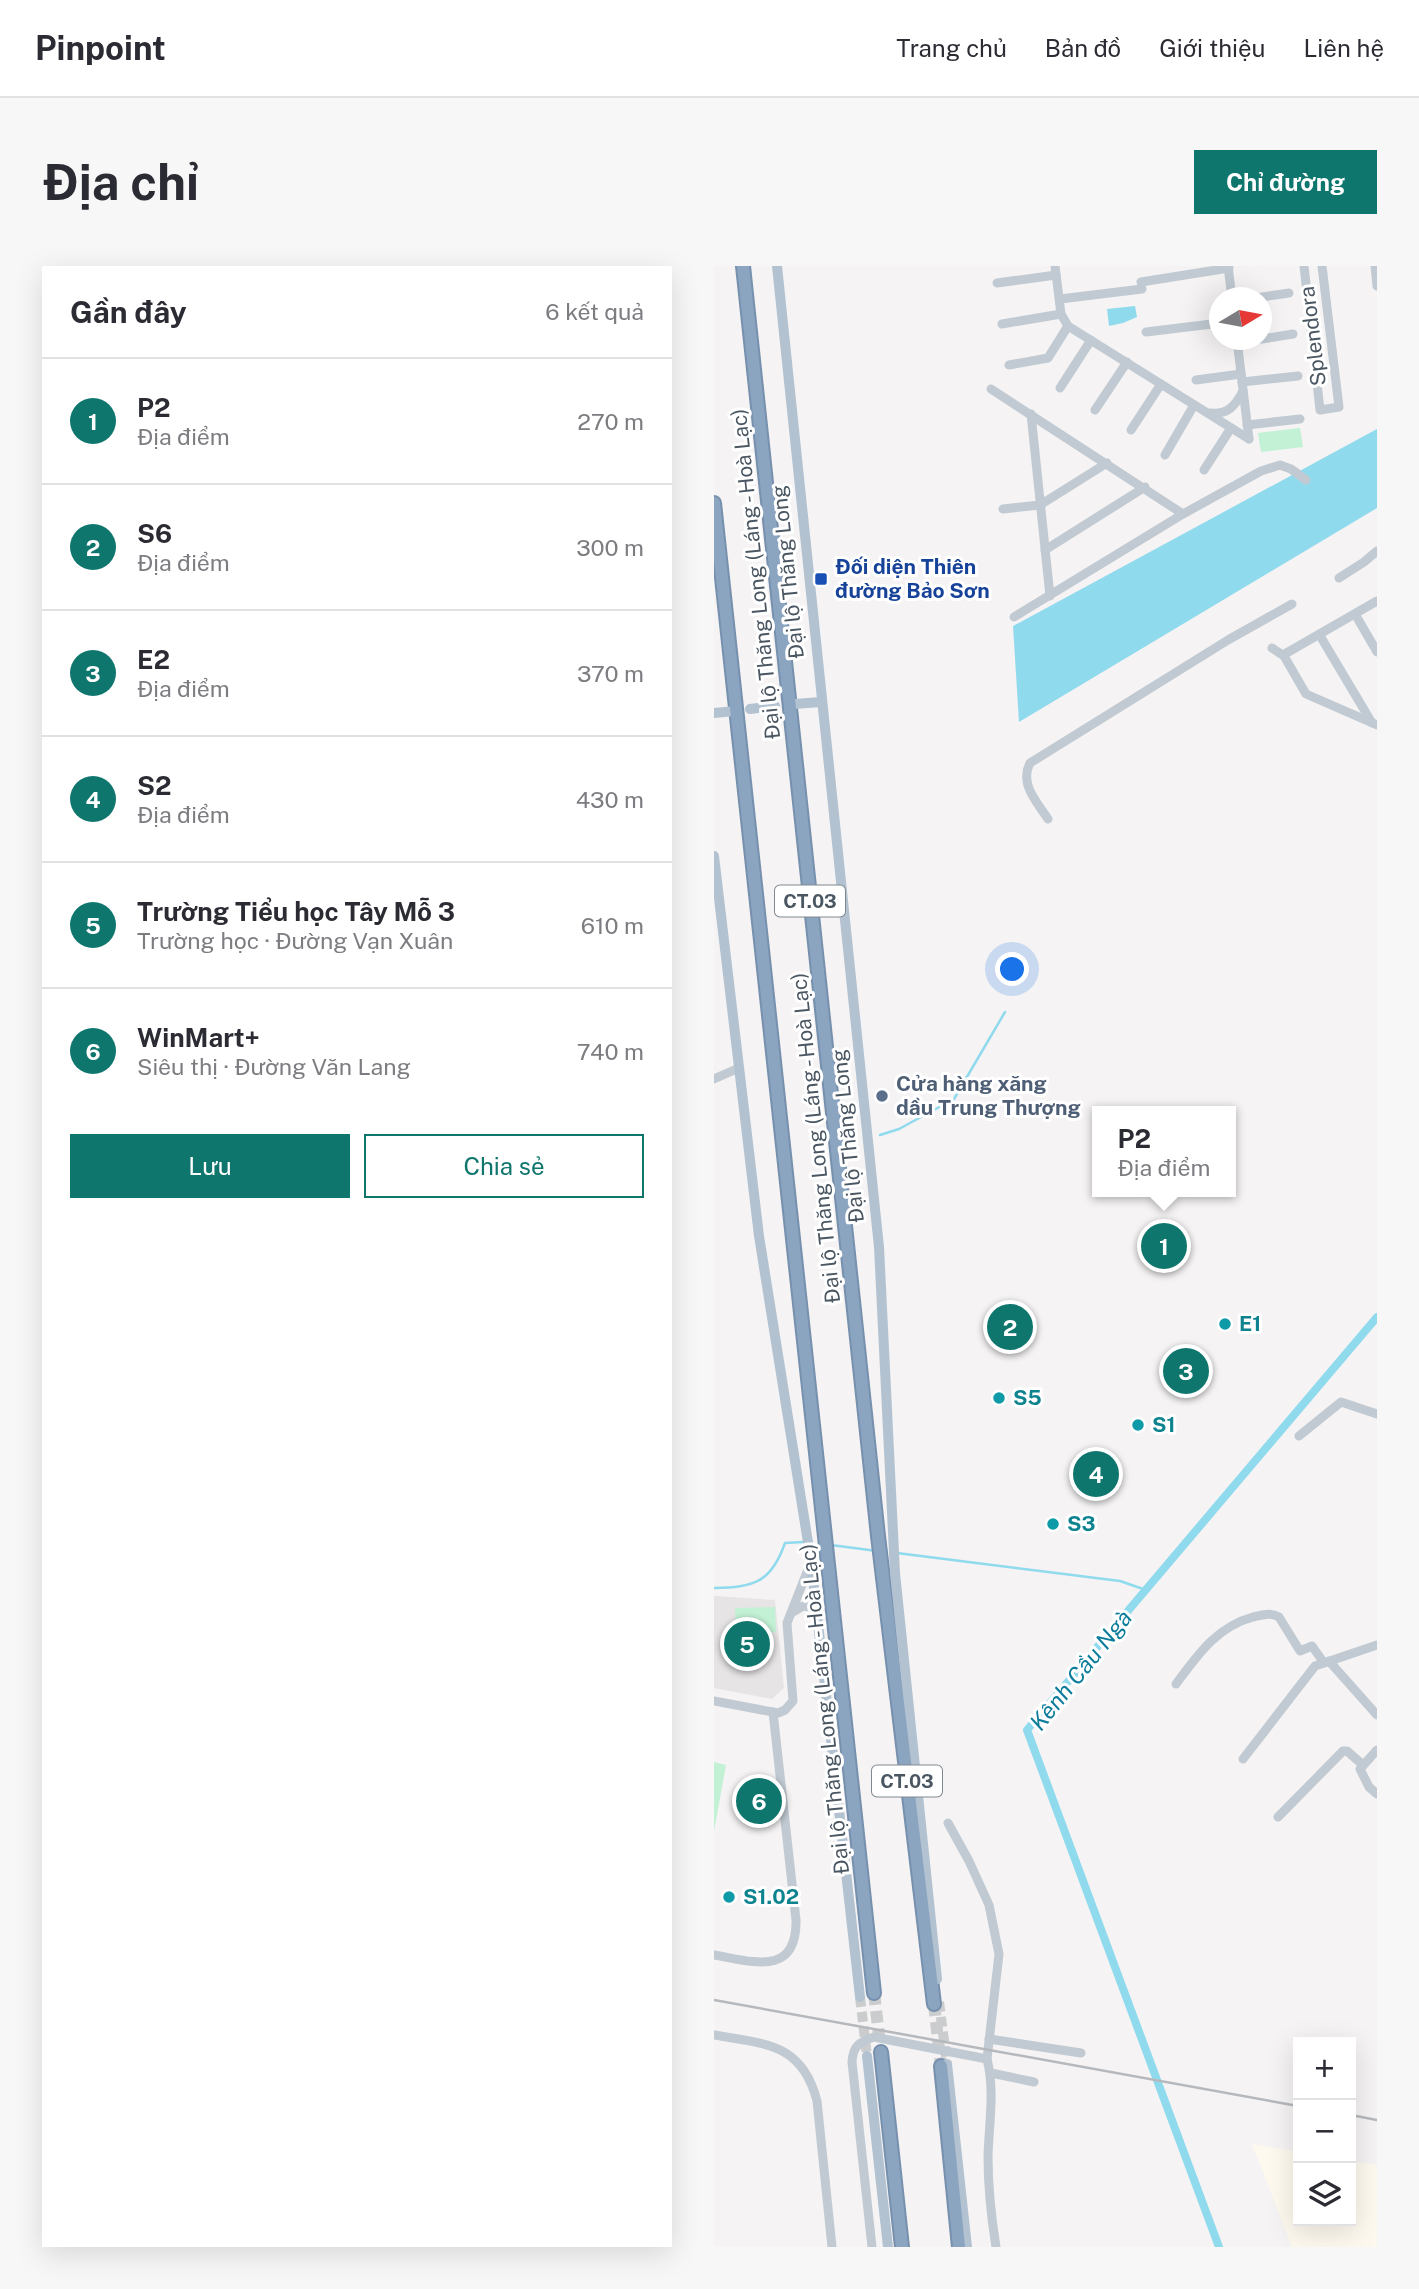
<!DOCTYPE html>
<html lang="vi">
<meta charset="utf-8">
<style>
body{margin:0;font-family:"Public Sans",sans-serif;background:#f7f7f7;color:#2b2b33}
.controls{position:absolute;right:21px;bottom:21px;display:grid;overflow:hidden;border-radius:0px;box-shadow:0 7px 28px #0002}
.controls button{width:63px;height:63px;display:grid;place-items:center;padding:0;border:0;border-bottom:2px solid #e1e1e2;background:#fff;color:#2b2b33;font:35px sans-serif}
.compass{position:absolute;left:495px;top:21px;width:63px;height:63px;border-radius:50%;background:#fff;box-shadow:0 7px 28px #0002;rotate:80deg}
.you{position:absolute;left:299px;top:704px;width:24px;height:24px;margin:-18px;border:5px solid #fff;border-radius:50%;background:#1a73e8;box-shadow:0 0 0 10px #1a73e833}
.badge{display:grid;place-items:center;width:46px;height:46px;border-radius:50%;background:#0f766e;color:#fff;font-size:23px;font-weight:700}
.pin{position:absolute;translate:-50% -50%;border:4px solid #fff;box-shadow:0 2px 7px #0006}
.popup{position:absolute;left:378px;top:840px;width:144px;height:91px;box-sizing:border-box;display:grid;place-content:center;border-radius:0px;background:#fff;filter:drop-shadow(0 2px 5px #0005);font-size:23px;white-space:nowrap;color:#7c7c81}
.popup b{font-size:26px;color:#2b2b33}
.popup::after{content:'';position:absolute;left:50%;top:100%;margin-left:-14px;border:14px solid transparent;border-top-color:#fff}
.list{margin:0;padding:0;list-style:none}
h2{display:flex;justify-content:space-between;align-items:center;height:91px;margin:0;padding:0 28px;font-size:30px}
h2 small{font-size:23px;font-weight:400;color:#7c7c81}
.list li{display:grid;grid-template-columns:46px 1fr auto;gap:21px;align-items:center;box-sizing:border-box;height:126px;padding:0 28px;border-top:2px solid #e1e1e2}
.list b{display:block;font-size:26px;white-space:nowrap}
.list p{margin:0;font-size:23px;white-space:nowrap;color:#7c7c81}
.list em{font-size:23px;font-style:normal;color:#7c7c81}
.actions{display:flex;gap:14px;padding:21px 28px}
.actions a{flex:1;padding:16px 0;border:2px solid #0f766e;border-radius:0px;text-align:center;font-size:24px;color:#0f766e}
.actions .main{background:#0f766e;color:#fff}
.icon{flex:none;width:38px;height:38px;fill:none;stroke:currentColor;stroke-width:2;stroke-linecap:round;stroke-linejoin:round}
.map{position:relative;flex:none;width:663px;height:1981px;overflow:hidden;border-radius:0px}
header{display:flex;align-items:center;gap:42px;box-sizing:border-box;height:98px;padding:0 35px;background:#fff;border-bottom:2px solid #e1e1e2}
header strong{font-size:33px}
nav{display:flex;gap:38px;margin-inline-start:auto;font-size:24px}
.intro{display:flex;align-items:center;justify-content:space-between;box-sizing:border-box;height:168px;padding:0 42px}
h1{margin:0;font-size:49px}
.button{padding:18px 32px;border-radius:0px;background:#0f766e;color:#fff;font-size:24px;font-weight:700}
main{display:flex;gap:42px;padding:0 42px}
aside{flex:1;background:#fff;border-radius:0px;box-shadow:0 7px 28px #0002}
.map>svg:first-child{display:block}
.commercial{fill:#fdf9ef}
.education{fill:#e6e4e5}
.green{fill:#c3f1d5}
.water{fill:#90daee}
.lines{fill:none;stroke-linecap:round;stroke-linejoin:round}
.stream{stroke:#90daee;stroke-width:2.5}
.canal{stroke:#90daee;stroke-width:8}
.major-tunnel{stroke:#caccce;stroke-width:10;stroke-dasharray:10 5;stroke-linecap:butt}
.highway-tunnel{stroke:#caccce;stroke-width:12;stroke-dasharray:12 6;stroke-linecap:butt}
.highway-casing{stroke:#7690ad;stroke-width:16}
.minor{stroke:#c1cad2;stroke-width:9}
.major{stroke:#b3c2d1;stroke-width:10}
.highway{stroke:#8ba5c1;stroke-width:12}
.rail{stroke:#b5b8bd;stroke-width:2.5}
.transit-dot{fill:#1a4fb4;stroke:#fff;stroke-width:2.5}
.service-dot{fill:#5c6f8a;stroke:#fff;stroke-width:2.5}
.culture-dot{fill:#0f9aa8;stroke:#fff;stroke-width:2.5}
.labels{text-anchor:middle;stroke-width:6;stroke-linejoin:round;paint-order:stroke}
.shield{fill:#fff;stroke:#808990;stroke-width:2}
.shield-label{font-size:19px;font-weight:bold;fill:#4a5661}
.street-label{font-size:21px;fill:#4a5661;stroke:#fff}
.transit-label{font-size:21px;font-weight:bold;fill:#164399;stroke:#fff;text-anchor:start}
.service-label{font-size:21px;font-weight:bold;fill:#4e5e75;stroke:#fff;text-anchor:start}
.culture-label{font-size:21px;font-weight:bold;fill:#0d838f;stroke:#fff;text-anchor:start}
.water-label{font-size:23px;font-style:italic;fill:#0c7c9b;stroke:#fff}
</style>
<header>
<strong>Pinpoint</strong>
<nav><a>Trang chủ</a><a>Bản đồ</a><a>Giới thiệu</a><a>Liên hệ</a></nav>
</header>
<div class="intro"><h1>Địa chỉ</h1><a class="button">Chỉ đường</a></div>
<main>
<aside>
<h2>Gần đây<small>6 kết quả</small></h2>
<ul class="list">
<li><span class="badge">1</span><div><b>P2</b><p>Địa điểm</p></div><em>270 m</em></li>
<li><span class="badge">2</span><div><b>S6</b><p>Địa điểm</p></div><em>300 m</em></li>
<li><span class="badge">3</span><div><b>E2</b><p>Địa điểm</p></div><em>370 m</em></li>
<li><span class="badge">4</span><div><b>S2</b><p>Địa điểm</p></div><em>430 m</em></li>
<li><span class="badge">5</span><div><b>Trường Tiểu học Tây Mỗ 3</b><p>Trường học · Đường Vạn Xuân</p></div><em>610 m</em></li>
<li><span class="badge">6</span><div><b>WinMart+</b><p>Siêu thị · Đường Văn Lang</p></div><em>740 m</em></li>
</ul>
<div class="actions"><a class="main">Lưu</a><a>Chia sẻ</a></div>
</aside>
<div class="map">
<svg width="663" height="1981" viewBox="0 0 663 1981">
<rect width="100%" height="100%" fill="#f5f3f3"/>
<path class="commercial" d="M538 1878 584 1886V1955H637V1895L663 1899V1981H578Z"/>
<path class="education" d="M0 1330 61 1334 70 1422 58 1433 0 1422Z"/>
<g class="green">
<path d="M586 162 589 181 547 186 544 167Z"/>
<path d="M61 1341 62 1366 22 1368 21 1342Z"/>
<path d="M0 1496 12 1499 0 1565Z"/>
</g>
<g class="water">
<path d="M421 40 423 51 409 57 395 60 393 43Z"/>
<path d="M663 163V242L305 456 299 360Z"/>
</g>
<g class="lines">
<g class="stream">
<path d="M166 869 185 863 240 833 291 746"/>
<path d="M117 1279 163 1285"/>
<path d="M183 1287 406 1315 432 1324"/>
<path d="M0 1322C40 1321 57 1317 71 1277L89 1276"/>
</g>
<path class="canal" d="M505 1981 313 1464 663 1051"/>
<g class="major-tunnel">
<path d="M146 1731 153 1790"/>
<path d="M225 1736 233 1798"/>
</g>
<g class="highway-tunnel">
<path d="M160 1727 167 1786"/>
<path d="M220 1738 227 1800"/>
</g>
<g class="highway-casing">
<g id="highway">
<path d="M29 0 164 1270 220 1738"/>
<path d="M0 237 160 1727"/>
<path d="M167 1786 188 1981"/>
<path d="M227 1800 245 1981"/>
</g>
</g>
<g class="minor">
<path d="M341 0 347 48 354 60 535 173"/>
<path d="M514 0 518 32"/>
<path d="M590 0 606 144 625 141 608 0"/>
<path d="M661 0 663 20"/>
<path d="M427 16 515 2"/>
<path d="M283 17 342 9"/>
<path d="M541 32 575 27"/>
<path d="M346 33 428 23"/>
<path d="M288 58 347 48"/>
<path d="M432 66 506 57"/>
<path d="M548 73 579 68"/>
<path d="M523 74 535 173"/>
<path d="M523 76 542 74"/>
<path d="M295 99 334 92 354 60"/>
<path d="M482 114 527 108"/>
<path d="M528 116 584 110"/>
<path d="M346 122 377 74"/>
<path d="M277 123 469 248"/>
<path d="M381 144 413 96"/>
<path d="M496 147C514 149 521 140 529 125"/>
<path d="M317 148 336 330"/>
<path d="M533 159 586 153"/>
<path d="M417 164 447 118"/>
<path d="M451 189 480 139"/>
<path d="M490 204 517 162"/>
<path d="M289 243 326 239 393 197"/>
<path d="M331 284 431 221"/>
<path d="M625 312 650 296 663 285"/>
<path d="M641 348 663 386"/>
<path d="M300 351 469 248 547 205 566 199 577 203 592 214"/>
<path d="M605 368 658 457"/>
<path d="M558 382 570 390 592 428 663 459"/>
<path d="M569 389 663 335"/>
<path d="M334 553C323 536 305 518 316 497L514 374 578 338"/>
<path d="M0 813 25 802"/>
<path d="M585 1170 627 1136 663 1148"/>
<path d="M77 1347 89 1340 103 1342"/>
<path d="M615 1395 663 1449"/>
<path d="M462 1418C483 1390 502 1361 539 1351 549 1349 556 1346 565 1351L586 1385 598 1380 610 1397"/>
<path d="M0 1435 64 1447 71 1444 79 1435 73 1357 97 1296"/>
<path d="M663 1484 646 1503 655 1521 663 1528"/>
<path d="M529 1493 601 1400 663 1379"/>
<path d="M564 1551 629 1485H633L649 1499"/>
<path d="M234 1557 255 1595 275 1639 285 1688 273 1793C281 1825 275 1857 274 1890 274 1921 277 1950 282 1981"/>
<path d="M0 1689C37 1695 83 1712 82 1654L59 1446"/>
<path d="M0 1769C50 1778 88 1776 103 1835L118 1981"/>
<path d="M275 1773 367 1787"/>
<path d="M277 1807 320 1816"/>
<path d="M158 1981 138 1796C139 1780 145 1776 160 1771L273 1793"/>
</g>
<g class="major">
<path d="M63 0 165 981 181 1307 223 1713"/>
<path d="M80 438 107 436"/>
<path d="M36 443 61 440"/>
<path d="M0 447 21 445"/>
<path d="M0 590 45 970 97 1295 146 1731"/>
<path d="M153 1790 174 1981"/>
<path d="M233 1798 253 1981"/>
</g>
<use href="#highway" class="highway"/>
<g class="rail">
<path d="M0 1734 584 1840"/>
<path d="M637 1849 663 1854"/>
</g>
</g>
<rect class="transit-dot" x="100" y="306" width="14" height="14" rx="3.5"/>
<circle class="service-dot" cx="168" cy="830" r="7"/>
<g class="culture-dot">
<circle cx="511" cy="1058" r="7"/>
<circle cx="285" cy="1132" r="7"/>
<circle cx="424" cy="1159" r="7"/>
<circle cx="339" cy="1258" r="7"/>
<circle cx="15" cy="1631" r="7"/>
</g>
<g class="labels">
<g class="shield">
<rect x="61" y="619.5" width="70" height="31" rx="5"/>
<rect x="158" y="1499.5" width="70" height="31" rx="5"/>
</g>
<g class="shield-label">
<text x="96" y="642">CT.03</text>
<text x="193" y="1522">CT.03</text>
</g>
<g class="street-label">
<text transform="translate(599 70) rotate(-97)" y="7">Splendora</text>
<text transform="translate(74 306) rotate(-96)" y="7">Đại lộ Thăng Long</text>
<text transform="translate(42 308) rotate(-96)" y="7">Đại lộ Thăng Long (Láng - Hoà Lạc)</text>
<text transform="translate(134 870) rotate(-96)" y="7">Đại lộ Thăng Long</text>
<text transform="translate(102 872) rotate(-96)" y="7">Đại lộ Thăng Long (Láng - Hoà Lạc)</text>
<text transform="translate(111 1443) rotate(-96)" y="7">Đại lộ Thăng Long (Láng - Hoà Lạc)</text>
</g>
<g class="transit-label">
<text x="121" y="308">Đối diện Thiên<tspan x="121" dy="24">đường Bảo Sơn</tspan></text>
</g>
<g class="service-label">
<text x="182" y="825">Cửa hàng xăng<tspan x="182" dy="24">dầu Trung Thượng</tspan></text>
</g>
<g class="culture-label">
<text x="525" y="1065">E1</text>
<text x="299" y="1139">S5</text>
<text x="438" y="1166">S1</text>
<text x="353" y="1265">S3</text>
<text x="29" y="1638">S1.02</text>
</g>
<g class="water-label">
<text transform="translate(367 1404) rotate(-51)" y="8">Kênh Cầu Ngà</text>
</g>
</g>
</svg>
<div class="controls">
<button>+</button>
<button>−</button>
<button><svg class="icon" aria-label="layers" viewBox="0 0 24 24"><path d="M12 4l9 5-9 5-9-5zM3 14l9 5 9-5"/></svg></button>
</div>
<svg class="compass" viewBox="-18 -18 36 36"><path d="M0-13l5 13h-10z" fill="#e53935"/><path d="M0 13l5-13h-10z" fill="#7c7c81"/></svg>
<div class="you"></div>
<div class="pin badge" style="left:450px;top:980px">1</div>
<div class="popup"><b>P2</b>Địa điểm</div>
<div class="pin badge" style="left:296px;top:1061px">2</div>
<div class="pin badge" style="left:472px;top:1105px">3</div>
<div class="pin badge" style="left:382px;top:1208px">4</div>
<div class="pin badge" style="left:33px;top:1378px">5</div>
<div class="pin badge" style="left:45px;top:1535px">6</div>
</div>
</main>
